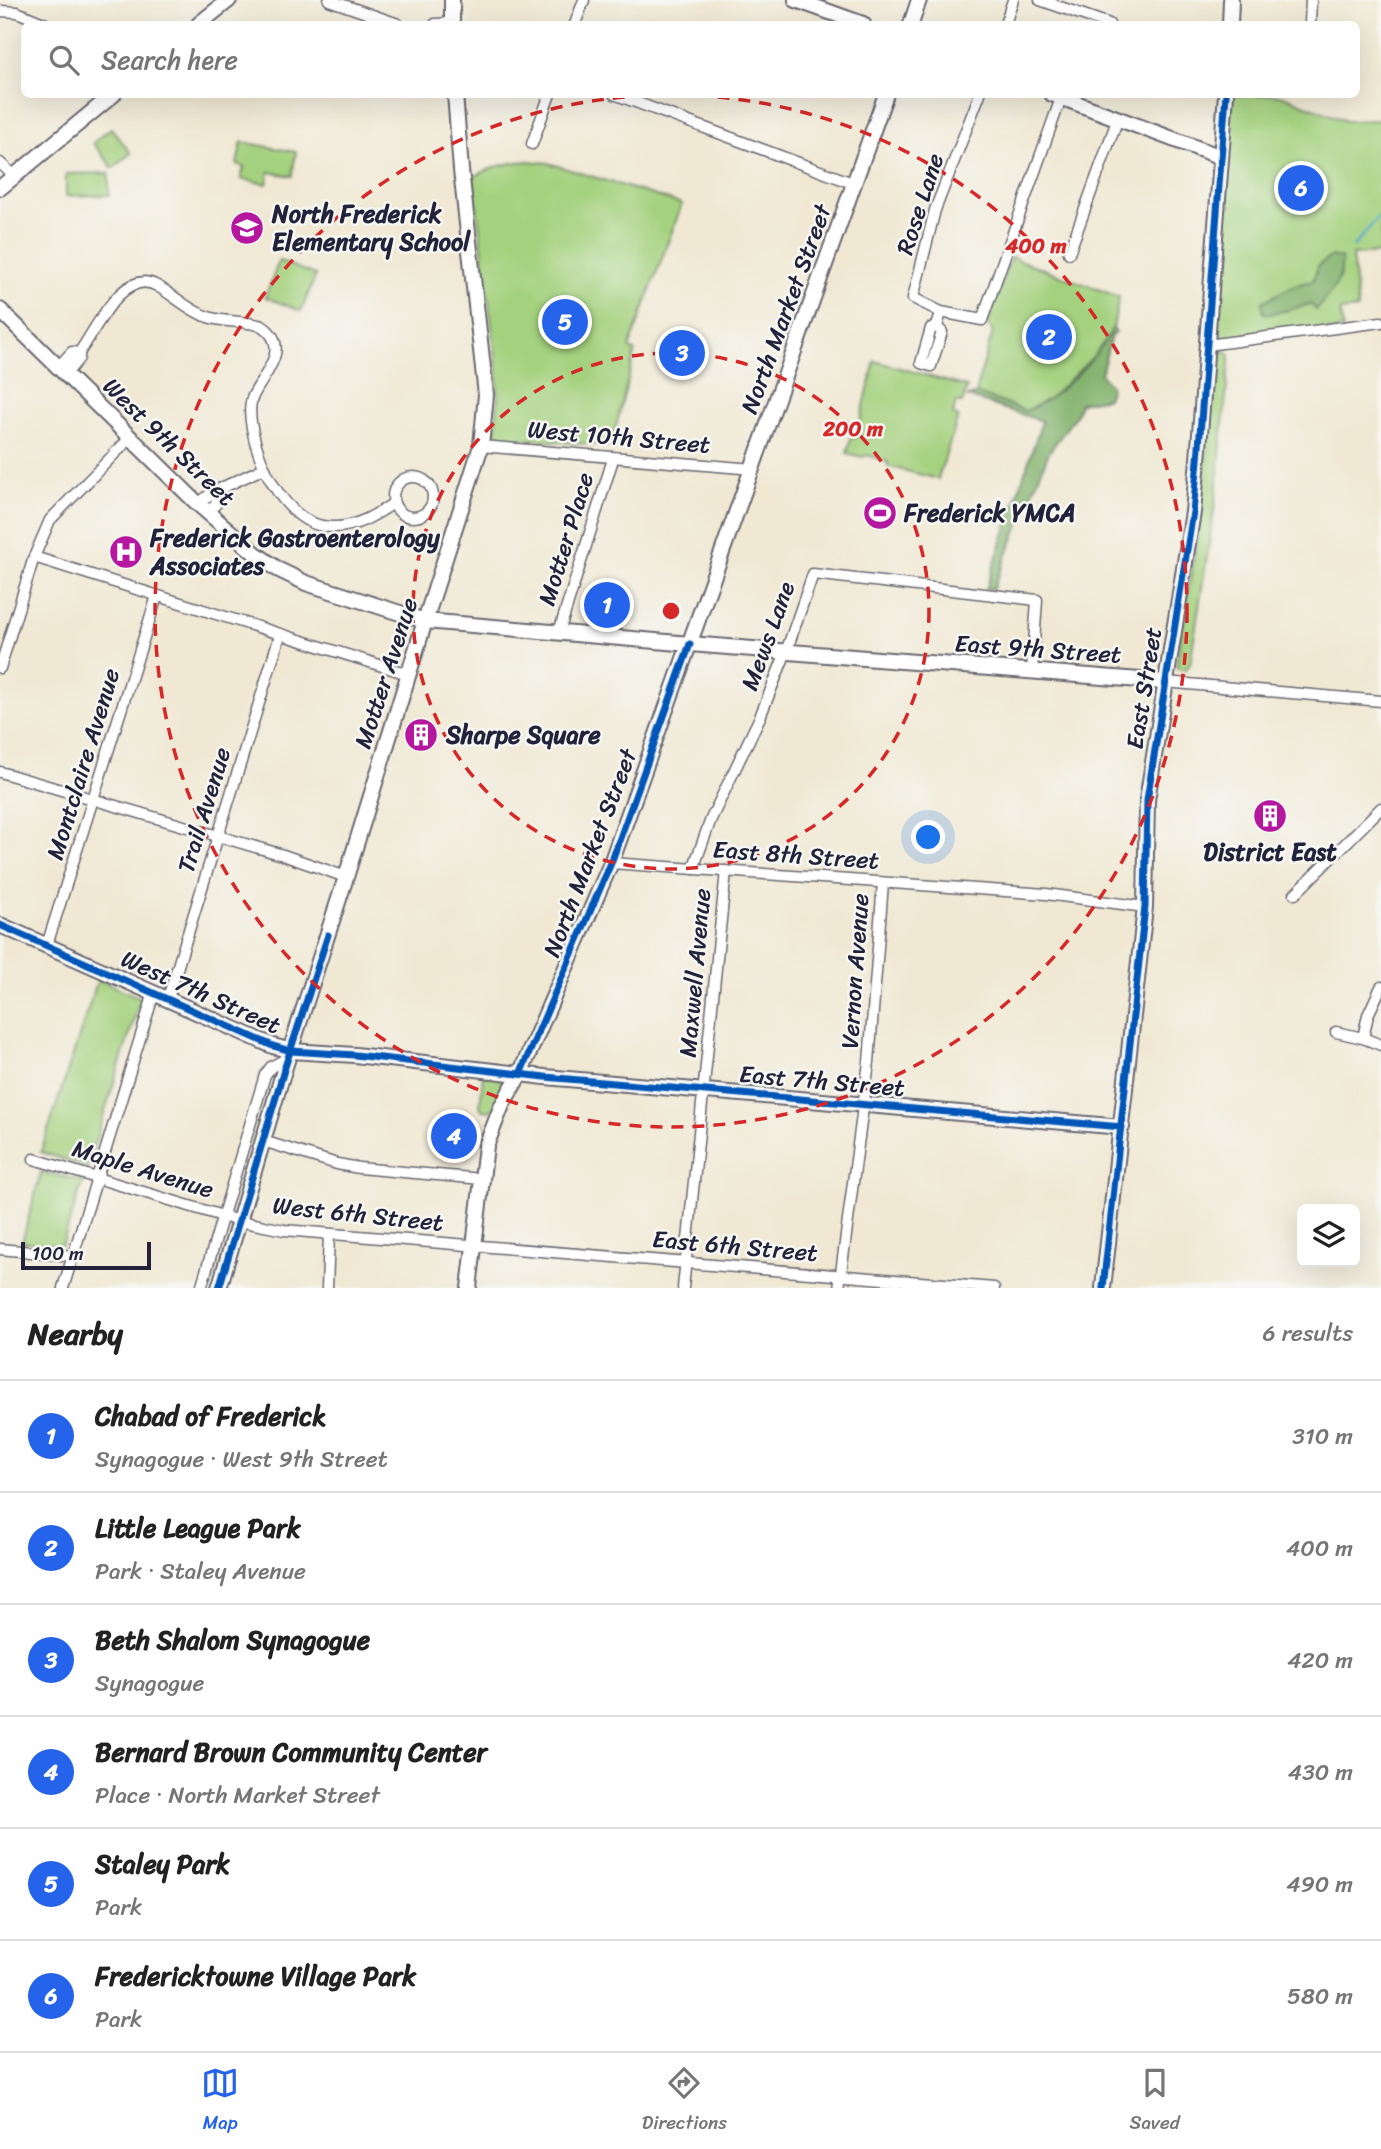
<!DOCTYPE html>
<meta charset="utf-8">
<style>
body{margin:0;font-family:Sriracha,sans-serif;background:#f6f6f6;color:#222}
.controls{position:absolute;right:21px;bottom:21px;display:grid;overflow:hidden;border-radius:10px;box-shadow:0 7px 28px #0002}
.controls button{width:63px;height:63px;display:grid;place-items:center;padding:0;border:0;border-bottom:2px solid #e0e0e0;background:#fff;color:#222;font:35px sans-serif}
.scale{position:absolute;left:21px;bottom:18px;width:130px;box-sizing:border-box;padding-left:7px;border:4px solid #22223b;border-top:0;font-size:19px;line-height:24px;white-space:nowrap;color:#22223b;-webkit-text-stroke:5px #f6f6f2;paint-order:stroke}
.you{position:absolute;left:929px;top:838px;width:24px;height:24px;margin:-18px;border:5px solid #fff;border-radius:50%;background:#1a73e8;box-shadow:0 0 0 10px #1a73e833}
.badge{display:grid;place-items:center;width:46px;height:46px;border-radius:50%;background:#2563eb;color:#fff;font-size:23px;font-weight:700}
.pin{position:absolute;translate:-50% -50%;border:4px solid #fff;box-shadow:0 2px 7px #0006}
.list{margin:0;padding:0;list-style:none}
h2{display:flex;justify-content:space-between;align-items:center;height:91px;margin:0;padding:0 28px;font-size:30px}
h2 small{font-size:23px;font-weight:400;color:#767676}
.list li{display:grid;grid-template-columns:46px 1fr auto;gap:21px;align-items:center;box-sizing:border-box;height:112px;padding:0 28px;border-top:2px solid #e0e0e0}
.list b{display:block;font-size:26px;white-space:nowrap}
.list p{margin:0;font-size:23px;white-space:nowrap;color:#767676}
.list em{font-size:23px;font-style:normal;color:#767676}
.icon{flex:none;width:38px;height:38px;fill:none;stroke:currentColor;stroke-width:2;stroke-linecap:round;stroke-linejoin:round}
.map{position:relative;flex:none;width:1381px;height:1288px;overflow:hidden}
.search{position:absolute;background:#fff;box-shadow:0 7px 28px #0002;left:21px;right:21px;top:21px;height:77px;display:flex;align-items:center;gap:18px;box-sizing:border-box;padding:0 24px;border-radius:10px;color:#767676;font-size:26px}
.sheet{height:763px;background:#fff}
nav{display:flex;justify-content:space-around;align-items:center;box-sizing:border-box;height:98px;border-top:2px solid #e0e0e0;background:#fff;font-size:19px;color:#767676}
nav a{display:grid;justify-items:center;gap:4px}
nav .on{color:#2563eb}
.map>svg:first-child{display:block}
.green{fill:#a4d17e;stroke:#637a5c;stroke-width:2}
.forest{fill:#83b36d;stroke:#526a54;stroke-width:2}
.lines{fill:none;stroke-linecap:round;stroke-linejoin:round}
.stream{stroke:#45a6c5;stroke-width:2.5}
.street-casing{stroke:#6a6770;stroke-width:13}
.secondary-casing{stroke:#6a6770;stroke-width:18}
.primary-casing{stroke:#6a6770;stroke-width:18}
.street{stroke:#fff;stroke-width:10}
.secondary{stroke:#fff;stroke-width:14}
.primary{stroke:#fff;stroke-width:14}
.cycleway-casing{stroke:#f6f6f2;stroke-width:11}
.cycleway{stroke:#0057b8;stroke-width:7}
.ring{fill:none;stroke:#d62828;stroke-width:3.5;stroke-dasharray:12 9}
.labels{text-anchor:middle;stroke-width:5;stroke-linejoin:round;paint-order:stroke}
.street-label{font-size:24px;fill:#22223b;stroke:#f6f6f2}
.poi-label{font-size:24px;font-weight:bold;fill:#22223b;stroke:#f6f6f2;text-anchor:start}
.centre{fill:#d62828;stroke:#f6f6f2;stroke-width:3.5}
.ring-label{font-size:21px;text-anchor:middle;font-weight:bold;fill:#d62828;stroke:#f6f6f2;stroke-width:5;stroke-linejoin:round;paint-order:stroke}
</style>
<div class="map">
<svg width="1381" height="1288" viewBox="0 0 1381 1288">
<rect width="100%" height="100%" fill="#f6f6f2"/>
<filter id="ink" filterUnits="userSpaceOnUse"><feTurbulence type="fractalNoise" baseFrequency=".0143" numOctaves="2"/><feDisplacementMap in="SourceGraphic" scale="14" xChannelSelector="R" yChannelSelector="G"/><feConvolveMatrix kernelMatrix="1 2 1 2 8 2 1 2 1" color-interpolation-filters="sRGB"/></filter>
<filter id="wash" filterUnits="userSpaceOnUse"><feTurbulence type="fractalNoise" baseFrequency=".00686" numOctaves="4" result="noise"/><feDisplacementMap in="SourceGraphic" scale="28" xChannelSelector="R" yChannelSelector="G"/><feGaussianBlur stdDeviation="1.57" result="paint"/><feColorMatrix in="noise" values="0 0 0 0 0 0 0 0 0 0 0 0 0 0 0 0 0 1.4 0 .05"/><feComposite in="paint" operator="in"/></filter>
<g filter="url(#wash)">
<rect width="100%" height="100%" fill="#f0e8d3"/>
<g class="green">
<path d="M1226 95H1281L1346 121 1381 120V253L1352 255 1358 309 1340 311 1343 329 1228 343 1218 336 1213 327Z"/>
<path d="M111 128 131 153 113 168 93 143Z"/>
<path d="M242 142 296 152 292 176 269 172 267 184 241 179 244 167 237 164Z"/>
<path d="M529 161 548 163 682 204 629 348 635 352 611 446 499 437 496 433 498 396 497 366 473 177C491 167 509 162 529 161Z"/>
<path d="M109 173V195L66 196V174Z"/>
<path d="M1011 257 1119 297 1113 328 1096 354 1045 403 1026 411 977 394V386L993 332 988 324Z"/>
<path d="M279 261 316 275 301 311 265 297Z"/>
<path d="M1220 351H1226L1230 355 1215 505 1190 664 1185 670 1176 667 1198 530 1217 356Z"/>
<path d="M875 361 967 387 962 403 956 402 953 414 958 417 938 479 887 466 888 462 867 455 862 457 847 453 851 437 856 438Z"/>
<path d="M98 979 141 998 87 1167 41 1152Z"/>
<path d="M483 1074 500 1076C509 1087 501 1103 490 1111L482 1110 480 1106Z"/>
<path d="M41 1172 83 1181 62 1245 22 1242Z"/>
</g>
<g class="forest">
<path d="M1331 256 1341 258C1344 281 1330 293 1316 310L1311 304 1272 314 1264 313 1262 302 1295 285 1313 281 1318 266Z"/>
<path d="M1113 328 1116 332 1111 336 1101 374 1111 387 1107 398 1080 403 1076 415 1049 452 993 589H986L1042 421 968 397 977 394 1026 411C1060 397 1095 360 1113 328Z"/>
</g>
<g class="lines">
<path class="stream" d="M1353 247 1381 214"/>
</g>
</g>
<g filter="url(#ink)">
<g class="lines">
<g class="street-casing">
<g id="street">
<path d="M329 0 398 24"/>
<path d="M1040 0 1109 24"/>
<path d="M0 11 17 12 46 24"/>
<path d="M435 24 452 23"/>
<path d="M575 24 584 0"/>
<path d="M1005 24 1013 0"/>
<path d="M1310 24 1311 0"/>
<path d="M614 94 855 184"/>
<path d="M980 94 935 210 913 298 941 312 982 320 1061 98"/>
<path d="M532 144 550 94"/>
<path d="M0 163 14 176"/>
<path d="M1069 253 1118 118"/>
<path d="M937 327 942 332 931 366 921 363 931 328 937 327 941 312"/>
<path d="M1207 345 1381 322"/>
<path d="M79 353C95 331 123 266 157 286 174 295 189 311 208 317 225 323 244 320 262 326 293 347 263 375 253 396 249 405 250 418 252 428 259 467 288 529 335 527 357 527 377 514 394 503"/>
<path d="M59 366 72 352 79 353V358L66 374"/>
<path d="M481 446 753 469"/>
<circle cx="413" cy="497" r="20"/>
<path d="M198 504 213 492 264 468"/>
<path d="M207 512 216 504 219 490"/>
<path d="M34 557 408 674"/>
<path d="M559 632 613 459"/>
<path d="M0 668 34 557 50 520 130 438"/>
<path d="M1165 682 1381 701"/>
<path d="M0 772 283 855 346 877"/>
<path d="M611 863 1046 894 1145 907"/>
<path d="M693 869 711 819 760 717 786 652 813 574 1037 600 1032 671"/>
<path d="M1295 894 1381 808"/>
<path d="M47 945 157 596"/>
<path d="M1381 987 1368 1015 1363 1038 1381 1045"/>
<path d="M168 998 280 635"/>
<path d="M1336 1032 1363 1038"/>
<path d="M263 1141 337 1164 359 1168 482 1179"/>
<path d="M34 1159 239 1221 284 1230 994 1288"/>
<path d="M0 1249 73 1256"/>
<path d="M63 1288 154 993"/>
<path d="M201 1288 265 1075 271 1067 288 1058"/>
<path d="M327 1288 329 1235"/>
<path d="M683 1288 726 871"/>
<path d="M839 1288 869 1062 883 883"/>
</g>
</g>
<g class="secondary-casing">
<g id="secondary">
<path d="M452 0V24"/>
<path d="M796 0 863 24"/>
<path d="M199 24 229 0"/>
<path d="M1230 24 1231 0"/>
<path d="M1052 94 1221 157"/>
<path d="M0 188 114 94"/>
<path d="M0 310 198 504 256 554 279 570 306 583 425 621 481 446 486 395 461 170 455 94"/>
<path d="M690 644 1165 682"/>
<path d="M0 925 273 1046 291 1051 355 1055 545 1077 1122 1127"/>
<path d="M1103 1288 1145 907 1147 800 1193 512 1198 460 1226 94"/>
</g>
</g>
<g class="primary-casing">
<g id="primary">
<path d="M911 24 919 0"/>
<path d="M219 1288 284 1070 346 877 425 621 690 644"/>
<path d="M469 1288 486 1146 502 1105 520 1074 611 863 886 94"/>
</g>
</g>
<use href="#street" class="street"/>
<use href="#secondary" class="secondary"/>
<use href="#primary" class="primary"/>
<g class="cycleway-casing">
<g id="cycleway">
<path d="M0 925 273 1046 291 1051 355 1055 545 1077 1122 1127"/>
<path d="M520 1074 611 863 690 644"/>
<path d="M219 1288 284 1070 328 935"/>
<path d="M1103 1288 1145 907 1147 800 1193 512 1198 460 1226 94"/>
</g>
</g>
<use href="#cycleway" class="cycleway"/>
</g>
</g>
<g class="ring">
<circle cx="671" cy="611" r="258"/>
<circle cx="671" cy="611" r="516"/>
</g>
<defs>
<g id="school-disc" transform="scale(1.75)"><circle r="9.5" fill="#b5179e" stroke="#f6f6f2"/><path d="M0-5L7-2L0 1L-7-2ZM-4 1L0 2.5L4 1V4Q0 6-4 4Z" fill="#fff"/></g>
<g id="stadium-disc" transform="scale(1.75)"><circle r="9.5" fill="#b5179e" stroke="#f6f6f2"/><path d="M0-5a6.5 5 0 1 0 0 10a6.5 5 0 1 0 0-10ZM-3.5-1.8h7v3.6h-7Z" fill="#fff"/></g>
<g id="hospital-disc" transform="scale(1.75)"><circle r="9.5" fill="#b5179e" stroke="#f6f6f2"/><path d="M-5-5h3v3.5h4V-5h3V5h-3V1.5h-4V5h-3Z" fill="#fff"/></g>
<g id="building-disc" transform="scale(1.75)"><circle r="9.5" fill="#b5179e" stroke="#f6f6f2"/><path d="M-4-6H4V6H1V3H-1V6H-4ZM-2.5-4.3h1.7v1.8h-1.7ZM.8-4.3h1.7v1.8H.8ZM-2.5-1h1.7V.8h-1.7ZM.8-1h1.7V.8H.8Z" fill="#fff"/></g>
</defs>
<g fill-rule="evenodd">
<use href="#school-disc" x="247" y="228"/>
<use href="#stadium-disc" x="880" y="513"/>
<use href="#hospital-disc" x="126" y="552"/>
<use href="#building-disc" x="421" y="735"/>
<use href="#building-disc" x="1270" y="816"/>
</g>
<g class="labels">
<g class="street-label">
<text transform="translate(920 204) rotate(-72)" y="8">Rose Lane</text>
<text transform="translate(786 309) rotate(-70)" y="8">North Market Street</text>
<text transform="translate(619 437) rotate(5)" y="8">West 10th Street</text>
<text transform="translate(169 442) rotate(44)" y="8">West 9th Street</text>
<text transform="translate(566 539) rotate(-73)" y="8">Motter Place</text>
<text transform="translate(768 636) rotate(-70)" y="8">Mews Lane</text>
<text transform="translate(1038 649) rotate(4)" y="8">East 9th Street</text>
<text transform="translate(386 673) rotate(-72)" y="8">Motter Avenue</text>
<text transform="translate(1144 688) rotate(-81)" y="8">East Street</text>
<text transform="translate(83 764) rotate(-73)" y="8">Montclaire Avenue</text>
<text transform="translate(204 810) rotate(-73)" y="8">Trail Avenue</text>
<text transform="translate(590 853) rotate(-69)" y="8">North Market Street</text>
<text transform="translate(796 855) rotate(4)" y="8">East 8th Street</text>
<text transform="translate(855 971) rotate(-86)" y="8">Vernon Avenue</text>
<text transform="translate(695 973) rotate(-85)" y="8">Maxwell Avenue</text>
<text transform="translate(201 992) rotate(24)" y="8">West 7th Street</text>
<text transform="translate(822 1081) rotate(5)" y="8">East 7th Street</text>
<text transform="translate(143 1169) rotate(17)" y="8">Maple Avenue</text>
<text transform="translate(358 1214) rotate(6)" y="8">West 6th Street</text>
<text transform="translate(735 1246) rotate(5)" y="8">East 6th Street</text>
</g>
<g class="poi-label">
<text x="272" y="222">North Frederick<tspan x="272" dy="28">Elementary School</tspan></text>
<text x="904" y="521">Frederick YMCA</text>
<text x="150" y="546">Frederick Gastroenterology<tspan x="150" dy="28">Associates</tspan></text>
<text x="446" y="743">Sharpe Square</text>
<text x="1270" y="860" text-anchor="middle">District East</text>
</g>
</g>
<circle cx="671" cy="611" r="10" class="centre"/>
<g class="ring-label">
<text x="1036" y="253">400 m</text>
<text x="853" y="436">200 m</text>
</g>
</svg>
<div class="controls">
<button><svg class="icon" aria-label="layers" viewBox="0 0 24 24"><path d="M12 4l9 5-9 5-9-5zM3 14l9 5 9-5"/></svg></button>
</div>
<div class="scale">100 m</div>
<div class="you"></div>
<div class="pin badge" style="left:607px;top:605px">1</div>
<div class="pin badge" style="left:1049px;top:337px">2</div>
<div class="pin badge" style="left:682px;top:353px">3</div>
<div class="pin badge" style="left:454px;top:1136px">4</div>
<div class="pin badge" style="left:565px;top:322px">5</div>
<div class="pin badge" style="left:1301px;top:188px">6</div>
<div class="search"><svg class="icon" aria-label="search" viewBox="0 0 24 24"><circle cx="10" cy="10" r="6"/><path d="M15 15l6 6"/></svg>Search here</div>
</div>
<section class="sheet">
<h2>Nearby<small>6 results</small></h2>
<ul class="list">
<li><span class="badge">1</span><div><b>Chabad of Frederick</b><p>Synagogue · West 9th Street</p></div><em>310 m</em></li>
<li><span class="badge">2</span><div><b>Little League Park</b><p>Park · Staley Avenue</p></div><em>400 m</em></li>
<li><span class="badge">3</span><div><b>Beth Shalom Synagogue</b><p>Synagogue</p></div><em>420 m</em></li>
<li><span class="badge">4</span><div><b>Bernard Brown Community Center</b><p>Place · North Market Street</p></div><em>430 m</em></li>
<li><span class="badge">5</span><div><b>Staley Park</b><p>Park</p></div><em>490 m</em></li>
<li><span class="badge">6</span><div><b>Fredericktowne Village Park</b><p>Park</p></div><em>580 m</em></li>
</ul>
</section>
<nav>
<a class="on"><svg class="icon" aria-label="map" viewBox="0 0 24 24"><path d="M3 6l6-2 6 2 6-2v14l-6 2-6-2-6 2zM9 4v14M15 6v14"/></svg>Map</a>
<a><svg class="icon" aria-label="directions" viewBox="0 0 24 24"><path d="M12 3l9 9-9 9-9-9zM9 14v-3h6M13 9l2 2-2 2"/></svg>Directions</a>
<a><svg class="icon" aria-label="saved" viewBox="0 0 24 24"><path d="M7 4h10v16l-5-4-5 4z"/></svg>Saved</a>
</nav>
